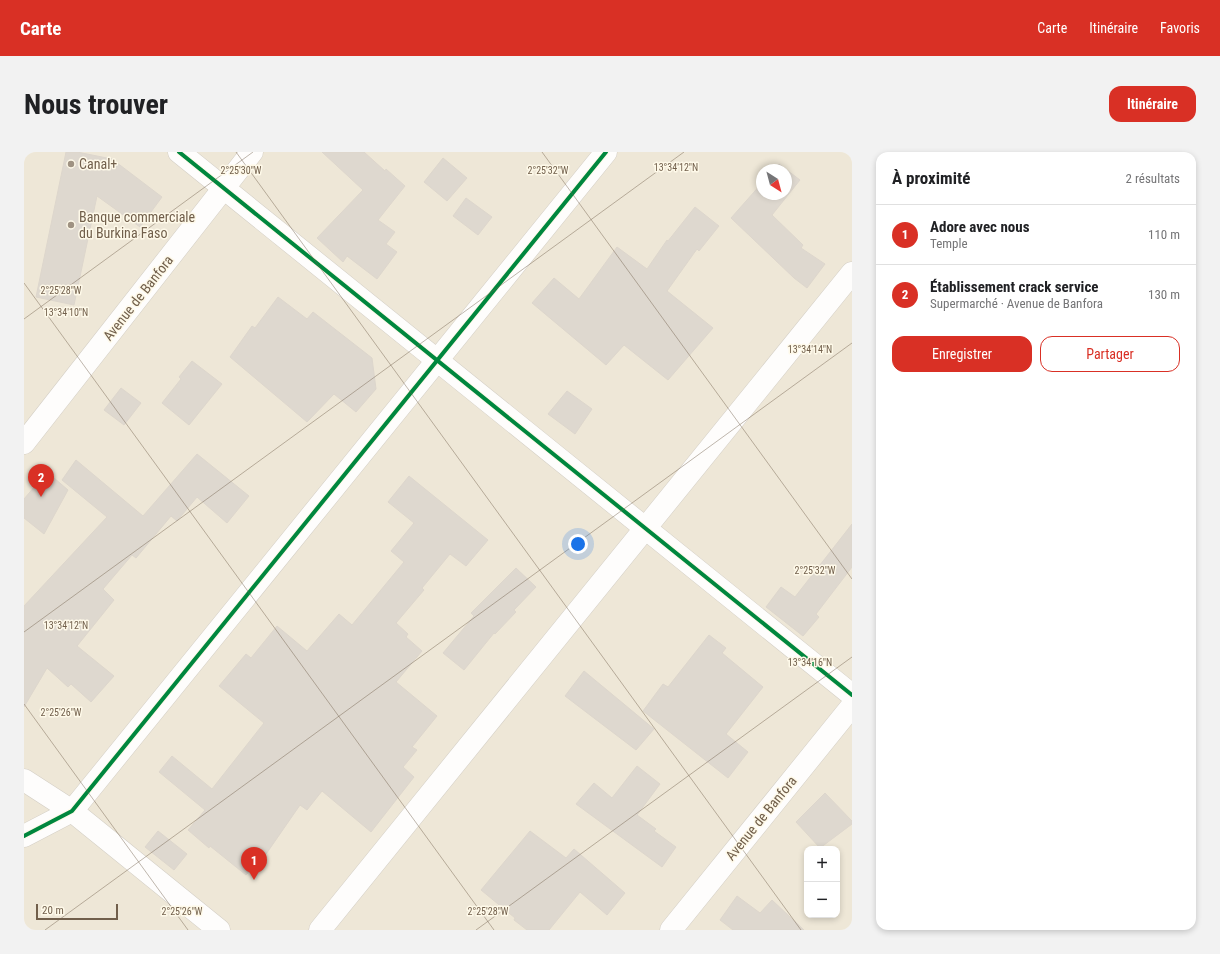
<!DOCTYPE html>
<html lang="fr">
<meta charset="utf-8">
<style>
body{margin:0;font-family:"Roboto Condensed",sans-serif;background:#f2f2f2;color:#202124}
.controls{position:absolute;right:12px;bottom:12px;display:grid;overflow:hidden;border-radius:8px;box-shadow:0 2px 6px #0003}
.controls button{width:36px;height:36px;display:grid;place-items:center;padding:0;border:0;border-bottom:1px solid #e0e0e0;background:#fff;color:#202124;font:20px sans-serif}
.compass{position:absolute;left:732px;top:12px;width:36px;height:36px;border-radius:50%;background:#fff;box-shadow:0 2px 6px #0003;rotate:144deg}
.scale{position:absolute;left:12px;bottom:10px;width:82px;box-sizing:border-box;padding-left:4px;border:2px solid #715f4b;border-top:0;font-size:11px;line-height:14px;white-space:nowrap;color:#715f4b;-webkit-text-stroke:3px #fef9e9;paint-order:stroke}
.you{position:absolute;left:554px;top:392px;width:14px;height:14px;margin:-10px;border:3px solid #fff;border-radius:50%;background:#1a73e8;box-shadow:0 0 0 6px #1a73e833}
.badge{display:grid;place-items:center;width:26px;height:26px;border-radius:50%;background:#d93025;color:#fff;font-size:13px;font-weight:700}
.pin{position:absolute;translate:-50% -33px;filter:drop-shadow(0 1px 2px #0008)}
.pin::after{content:'';position:absolute;top:21px;width:14px;height:12px;background:inherit;clip-path:polygon(0 0,100% 0,50% 100%)}
.list{margin:0;padding:0;list-style:none}
h2{display:flex;justify-content:space-between;align-items:center;height:52px;margin:0;padding:0 16px;font-size:17px}
h2 small{font-size:13px;font-weight:400;color:#757577}
.list li{display:grid;grid-template-columns:26px 1fr auto;gap:12px;align-items:center;box-sizing:border-box;height:60px;padding:0 16px;border-top:1px solid #e0e0e0}
.list b{display:block;font-size:15px;white-space:nowrap}
.list p{margin:0;font-size:13px;white-space:nowrap;color:#757577}
.list em{font-size:13px;font-style:normal;color:#757577}
.actions{display:flex;gap:8px;padding:12px 16px}
.actions a{flex:1;padding:9px 0;border:1px solid #d93025;border-radius:12px;text-align:center;font-size:14px;color:#d93025}
.actions .main{background:#d93025;color:#fff}
.map{position:relative;flex:none;width:828px;height:778px;overflow:hidden;border-radius:12px}
header{display:flex;align-items:center;gap:24px;box-sizing:border-box;height:56px;padding:0 20px;background:#d93025;color:#fff}
header strong{font-size:19px}
nav{display:flex;gap:22px;margin-inline-start:auto;font-size:14px}
.intro{display:flex;align-items:center;justify-content:space-between;box-sizing:border-box;height:96px;padding:0 24px}
h1{margin:0;font-size:28px}
.button{padding:10px 18px;border-radius:12px;background:#d93025;color:#fff;font-size:14px;font-weight:700}
main{display:flex;gap:24px;padding:0 24px}
aside{flex:1;background:#fff;border-radius:12px;box-shadow:0 2px 6px #0003}
.map>svg:first-child{display:block}
.residential{fill:#eee7d7;fill-rule:evenodd}
.building{fill:#ded8cf;stroke:#ddd6cc}
.lines{fill:none;stroke-linecap:round;stroke-linejoin:round}
.street-casing{stroke:#d4cfc6;stroke-width:23}
.street{stroke:#fefdfc;stroke-width:22}
.cycleway-casing{stroke:#fef9e9;stroke-width:6}
.cycleway{stroke:#00873e;stroke-width:4}
.ticks{fill:none;stroke:#715f4b;stroke-width:1;stroke-opacity:0.45}
.poi-dot{fill:#9f9282;stroke:#fef9e9;stroke-width:1.5}
.labels{text-anchor:middle;stroke-width:3;stroke-linejoin:round;paint-order:stroke}
.poi-label{font-size:14px;fill:#715f4b;stroke:#fef9e9;text-anchor:start}
.street-label{font-size:14px;fill:#715f4b;stroke:#fef9e9}
.ticks-label{font-size:10px;text-anchor:middle;fill:#715f4b;stroke:#fef9e9;stroke-width:3;stroke-linejoin:round;paint-order:stroke}
</style>
<header>
<strong>Carte</strong>
<nav><a>Carte</a><a>Itinéraire</a><a>Favoris</a></nav>
</header>
<div class="intro"><h1>Nous trouver</h1><a class="button">Itinéraire</a></div>
<main>
<div class="map">
<svg width="828" height="778" viewBox="0 0 828 778">
<rect width="100%" height="100%" fill="#f5f2e9"/>
<path class="residential" d="M0 0H828V778H0ZM738 18H762V42H738ZM783 697H813V763H783Z"/>
<g class="building">
<path d="M42 0H53L88 7 138 45 116 75 73 44 50 153 12 145Z"/>
<path d="M298 0H340L361 19 362 17 381 34 354 68 371 80 362 92 373 100 353 127 323 104 319 110 293 86 339 38Z"/>
<path d="M419 6 443 26 423 49 400 30Z"/>
<path d="M755 12 776 28 748 63 779 93 777 96 801 112 783 136 770 126 707 66 738 31V42H762V18H749Z"/>
<path d="M442 46 468 65 454 83 429 64Z"/>
<path d="M671 55 695 74 675 99 673 97 643 139 689 176 644 228 600 193 582 213 508 151 530 126 555 147 593 95 623 117 643 88 644 89Z"/>
<path d="M254 145 283 167 289 160 348 206 352 237 332 260 310 242 283 270 206 205 228 174 231 176Z"/>
<path d="M168 209 198 232 165 273 138 251 157 227 155 225Z"/>
<path d="M97 236 117 251 100 273 80 258Z"/>
<path d="M543 239 568 257 551 282 524 262Z"/>
<path d="M173 302 225 344 203 371 173 345 153 369 147 364 112 406 108 403 79 437 90 448 53 494 90 524 67 550 47 532 44 535 23 516 0 555V454L83 365 38 328 52 308 119 364Z"/>
<path d="M23 320 44 338 20 382 0 366V347Z"/>
<path d="M385 324 464 388 442 414 426 402 398 436 400 438 372 471 384 482 382 485 398 499 372 530 413 564 388 595 393 598 379 615 390 625 347 680 298 639 283 658 276 653 240 705 238 704 222 723 186 694 185 696 164 678 181 658 135 620 148 604 188 637 240 571 195 534 222 502 227 506 253 474 283 499 315 462 328 473 380 410 367 399 390 371 364 350Z"/>
<path d="M828 372V415L792 462 795 465 779 484 742 455 757 435 771 445Z"/>
<path d="M492 416 512 435 490 458 492 460 471 482 470 481 440 518 419 501 450 464 447 461Z"/>
<path d="M685 483 702 496 698 501 739 535 702 582 724 600 704 626 619 559 639 532 644 535Z"/>
<path d="M560 519 630 577 612 598 541 544Z"/>
<path d="M613 614 636 632 613 663 632 677 630 679 652 695 638 715 552 652 570 631 588 646Z"/>
<path d="M801 641 828 669V672L796 696 772 670Z"/>
<path d="M134 679 163 702 150 718 121 695Z"/>
<path d="M506 679 542 706 550 697 601 741 583 763 556 740 525 778H503L490 768 491 766 457 738Z"/>
<path d="M713 744 736 761 748 748 780 778H709L696 768Z"/>
</g>
<g class="lines">
<g class="street-casing">
<g id="street">
<path d="M155 0 828 543"/>
<path d="M0 291 228 0"/>
<path d="M0 628 48 659 195 778"/>
<path d="M0 684 48 659 582 0"/>
<path d="M296 778 828 121"/>
<path d="M647 778 828 554"/>
</g>
</g>
<use href="#street" class="street"/>
<g class="cycleway-casing">
<g id="cycleway">
<path d="M155 0 828 543"/>
<path d="M0 684 48 659 582 0"/>
</g>
</g>
<use href="#cycleway" class="cycleway"/>
</g>
<path class="ticks" d="M212 0 777 778M518 0 828 427M824 0 828 5M0 131 470 778M0 167 229 0M0 480 660 0M0 552 164 778M21 778 828 191M452 778 828 505"/>
<g class="poi-dot">
<circle cx="47" cy="12" r="4"/>
<circle cx="47" cy="73" r="4"/>
</g>
<g class="labels">
<g class="poi-label">
<text x="55" y="17">Canal+</text>
<text x="55" y="70">Banque commerciale<tspan x="55" dy="16">du Burkina Faso</tspan></text>
</g>
<g class="street-label">
<text transform="translate(114 146) rotate(-52)" y="5">Avenue de Banfora</text>
<text transform="translate(737 666) rotate(-51)" y="5">Avenue de Banfora</text>
</g>
</g>
<g class="ticks-label">
<text x="652" y="19">13°34'12"N</text>
<text x="217" y="22">2°25'30"W</text>
<text x="524" y="22">2°25'32"W</text>
<text x="37" y="142">2°25'28"W</text>
<text x="42" y="164">13°34'10"N</text>
<text x="786" y="201">13°34'14"N</text>
<text x="791" y="422">2°25'32"W</text>
<text x="42" y="477">13°34'12"N</text>
<text x="786" y="514">13°34'16"N</text>
<text x="37" y="564">2°25'26"W</text>
<text x="158" y="763">2°25'26"W</text>
<text x="464" y="763">2°25'28"W</text>
</g>
</svg>
<div class="controls">
<button>+</button>
<button>−</button>
</div>
<svg class="compass" viewBox="-18 -18 36 36"><path d="M0-13l5 13h-10z" fill="#e53935"/><path d="M0 13l5-13h-10z" fill="#757577"/></svg>
<div class="scale">20 m</div>
<div class="you"></div>
<div class="pin badge" style="left:230px;top:728px">1</div>
<div class="pin badge" style="left:17px;top:345px">2</div>
</div>
<aside>
<h2>À proximité<small>2 résultats</small></h2>
<ul class="list">
<li><span class="badge">1</span><div><b>Adore avec nous</b><p>Temple</p></div><em>110 m</em></li>
<li><span class="badge">2</span><div><b>Établissement crack service</b><p>Supermarché · Avenue de Banfora</p></div><em>130 m</em></li>
</ul>
<div class="actions"><a class="main">Enregistrer</a><a>Partager</a></div>
</aside>
</main>
